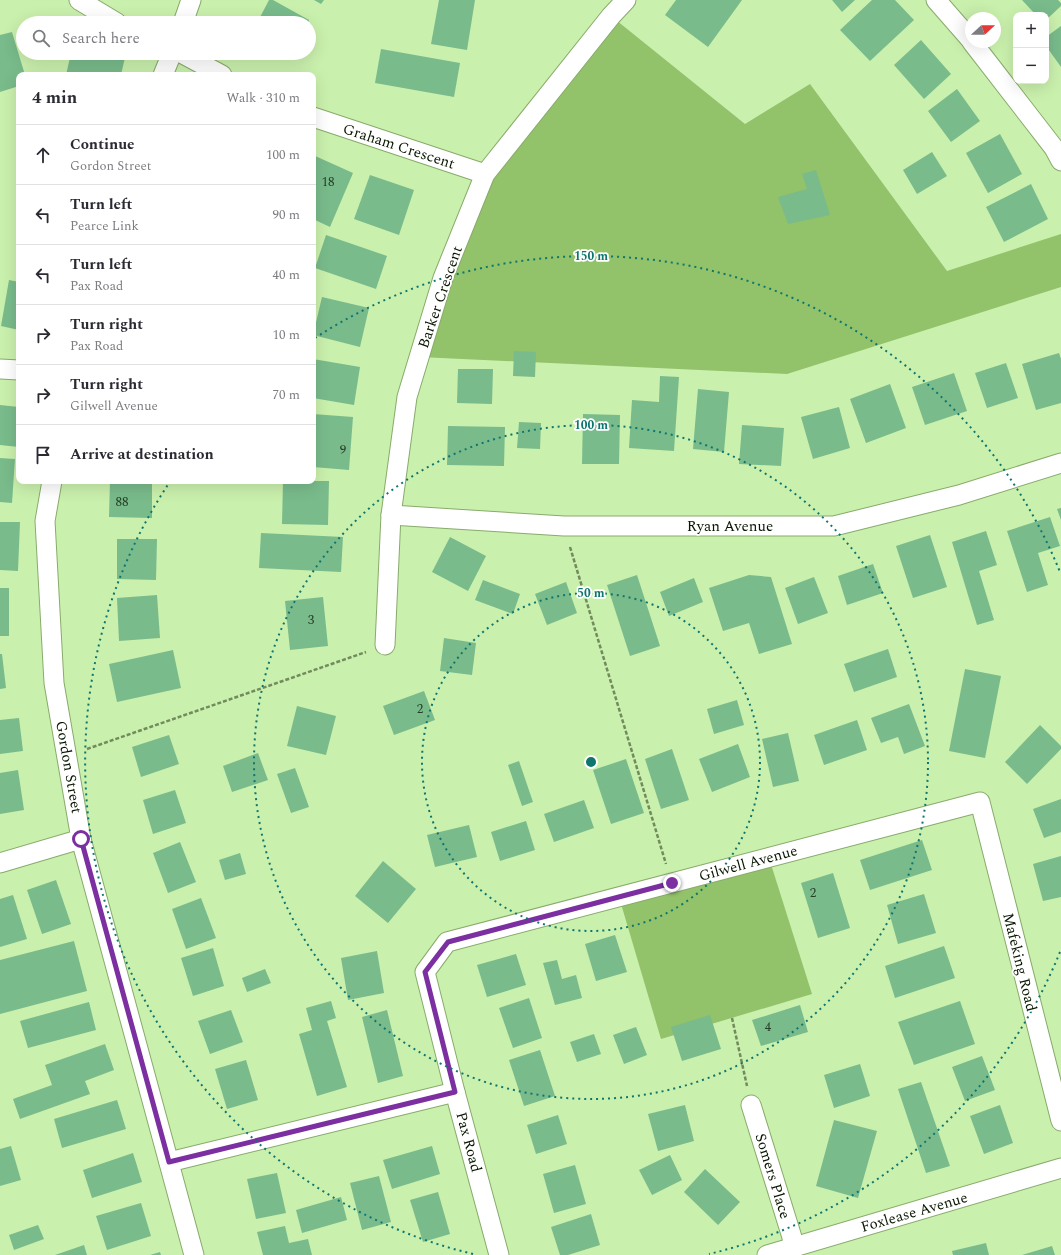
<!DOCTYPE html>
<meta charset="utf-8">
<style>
body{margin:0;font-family:Spectral,serif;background:#f2f2f3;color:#2b2b33}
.controls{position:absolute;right:12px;top:12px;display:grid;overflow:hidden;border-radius:8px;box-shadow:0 4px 16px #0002}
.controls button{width:36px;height:36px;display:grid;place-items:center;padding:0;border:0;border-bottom:1px solid #e1e1e2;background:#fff;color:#2b2b33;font:20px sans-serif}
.compass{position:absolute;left:965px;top:12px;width:36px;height:36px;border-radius:50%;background:#fff;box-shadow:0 4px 16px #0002;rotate:69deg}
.stop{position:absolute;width:12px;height:12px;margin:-9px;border:3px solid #7b2fa1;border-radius:50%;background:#fff}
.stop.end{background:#7b2fa1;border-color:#fff;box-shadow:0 1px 4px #0008}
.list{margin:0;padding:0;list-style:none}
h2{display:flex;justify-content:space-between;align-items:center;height:52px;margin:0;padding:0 16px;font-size:17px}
h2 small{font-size:13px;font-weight:400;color:#7c7c81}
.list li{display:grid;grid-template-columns:26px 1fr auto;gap:12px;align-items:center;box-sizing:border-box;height:60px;padding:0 16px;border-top:1px solid #e1e1e2}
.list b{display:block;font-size:15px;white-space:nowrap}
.list p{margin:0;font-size:13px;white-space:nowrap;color:#7c7c81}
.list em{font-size:13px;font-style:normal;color:#7c7c81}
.icon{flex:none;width:22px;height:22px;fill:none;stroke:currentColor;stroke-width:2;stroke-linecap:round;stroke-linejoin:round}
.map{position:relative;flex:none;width:1061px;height:1255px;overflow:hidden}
.search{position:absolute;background:#fff;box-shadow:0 4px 16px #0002;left:16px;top:16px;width:300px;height:44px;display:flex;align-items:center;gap:10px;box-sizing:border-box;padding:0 14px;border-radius:22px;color:#7c7c81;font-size:15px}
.panel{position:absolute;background:#fff;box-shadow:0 4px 16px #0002;left:16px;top:72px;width:300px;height:412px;border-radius:8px}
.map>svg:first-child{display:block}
.green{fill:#92c269}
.building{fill:#79bb8b}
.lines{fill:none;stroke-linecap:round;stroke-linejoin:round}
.street-casing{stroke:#88ab6b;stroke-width:21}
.path{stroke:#718b5d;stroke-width:2.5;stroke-dasharray:4 2;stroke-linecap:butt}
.street{stroke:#fff;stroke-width:19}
.route{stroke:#7b2fa1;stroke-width:5}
.ring{fill:none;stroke:#0f766e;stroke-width:2;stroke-dasharray:2 4}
.labels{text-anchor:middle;stroke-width:3.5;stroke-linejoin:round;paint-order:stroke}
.number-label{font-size:13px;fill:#253f24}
.street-label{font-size:15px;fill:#091601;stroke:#fff}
.centre{fill:#0f766e;stroke:#fff;stroke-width:2}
.ring-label{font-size:12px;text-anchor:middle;font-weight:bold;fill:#0f766e;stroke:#fff;stroke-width:3.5;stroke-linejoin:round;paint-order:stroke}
</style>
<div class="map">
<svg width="1061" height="1255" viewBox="0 0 1061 1255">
<rect width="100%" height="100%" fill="#caf0ad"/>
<g class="green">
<path d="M611 16 745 124 810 84 947 271 1061 234V287L787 374 420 357 485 174Z"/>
<path d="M769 858 812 994 661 1039 619 897Z"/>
</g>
<g class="building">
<path d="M269 0H273L309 20 308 23H257Z"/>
<path d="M314 0H324L321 4Z"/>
<path d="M439 0H475L467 50 431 44Z"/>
<path d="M676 0H742L708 47 665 15Z"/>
<path d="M832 0H855L842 12Z"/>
<path d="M872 0H895L914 20 870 61 840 30Z"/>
<path d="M1022 0H1058L1061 3V6L1046 20V15H1036Z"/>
<path d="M1061 26V67L1046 46V37Z"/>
<path d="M12 32 25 75H19V86L0 92V35Z"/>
<path d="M921 40 951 74 924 99 894 65Z"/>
<path d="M381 49 460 63 454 97 375 83Z"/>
<path d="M71 53H126L121 75H66Z"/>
<path d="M957 89 980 121 951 142 928 111Z"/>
<path d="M1000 134 1022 174 988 193 966 153Z"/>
<path d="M932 152 947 176 917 194 903 170Z"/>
<path d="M313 155 353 173 330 227 313 219Z"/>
<path d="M816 170 830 215 788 224 778 197 807 189 802 174Z"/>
<path d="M370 175 414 190 399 235 354 219Z"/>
<path d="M1031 184 1048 219 1004 242 986 207Z"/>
<path d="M326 235 387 256 376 289 315 268Z"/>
<path d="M9 280 19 282V330L1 326Z"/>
<path d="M322 297 369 308 360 347 313 335Z"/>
<path d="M514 351 536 352 535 377 513 376Z"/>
<path d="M1059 353 1061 359V403L1036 410 1022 364Z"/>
<path d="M313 359 360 367 354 405 313 398Z"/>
<path d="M1006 363 1018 398 987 408 975 373Z"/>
<path d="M458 369H493L492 404 457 403Z"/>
<path d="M954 373 967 411 925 425 912 387Z"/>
<path d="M660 376 679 377 674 451 629 448 632 400 659 402Z"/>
<path d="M890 384 906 428 866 443 850 399Z"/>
<path d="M698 389 729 392 724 452 693 449Z"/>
<path d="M0 405 19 407V447L0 445Z"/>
<path d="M839 407 850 448 813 459 801 417Z"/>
<path d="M313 414 353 417 349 470 313 467Z"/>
<path d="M583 414 620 415 619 464H582Z"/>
<path d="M519 422 541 423 540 449 517 448Z"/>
<path d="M742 425 784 428 781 466 739 464Z"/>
<path d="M448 426 505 427 504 466 447 465Z"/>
<path d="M0 458 15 459 12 503 0 502Z"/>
<path d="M110 481H152V518L109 517Z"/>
<path d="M283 481H329L328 525 282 524Z"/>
<path d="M1061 508V520L1057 509Z"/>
<path d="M1050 517 1060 546 1038 553 1048 585 1027 592 1007 531Z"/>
<path d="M0 522H20L18 571 0 570Z"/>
<path d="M986 531 997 565 979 571 994 620 977 625 952 542Z"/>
<path d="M261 533 343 537 341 572 259 568Z"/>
<path d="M930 535 947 587 913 598 896 546Z"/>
<path d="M450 537 486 556 468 591 432 572Z"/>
<path d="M117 539H157L156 580 117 579Z"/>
<path d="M873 564 883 593 847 605 838 576Z"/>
<path d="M637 575 660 646 630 656 607 585Z"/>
<path d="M749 575 771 577 792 644 759 654 749 623 723 631 709 588Z"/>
<path d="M814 577 828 613 798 624 785 588Z"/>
<path d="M694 578 703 602 669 616 660 592Z"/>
<path d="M483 580 520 594 513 614 475 600Z"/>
<path d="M566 582 577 613 547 625 535 594Z"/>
<rect x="0" y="588" width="9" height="48"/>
<path d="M157 595 160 638 119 641 117 598Z"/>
<path d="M323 597 328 646 290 650 285 601Z"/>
<path d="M444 638 476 643 472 675 440 671Z"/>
<path d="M888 649 897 677 854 692 844 664Z"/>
<path d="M173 650 181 688 117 702 109 664Z"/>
<path d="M0 654H2L6 688 0 689Z"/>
<path d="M965 669 1001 676 985 758 949 751Z"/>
<path d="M424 691 435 720 394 735 383 706Z"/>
<path d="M737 700 744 725 714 734 707 709Z"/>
<path d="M909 704 925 746 904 754 898 737 881 743 871 718Z"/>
<path d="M297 706 336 716 326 755 287 746Z"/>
<path d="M19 718 23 751 0 754V720Z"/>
<path d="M857 720 867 750 824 765 814 735Z"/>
<path d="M1040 725 1061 746V749L1027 784 1005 762Z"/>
<path d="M788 733 799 781 773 787 762 739Z"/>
<path d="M169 735 179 764 141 777 132 747Z"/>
<path d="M738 744 750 777 712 792 699 759Z"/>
<path d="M672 749 689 800 661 809 645 759Z"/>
<path d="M258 753 268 780 232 792 223 766Z"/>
<path d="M626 759 644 813 611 824 593 770Z"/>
<path d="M519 761 533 802 522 806 508 765Z"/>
<path d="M295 768 309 807 291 813 277 774Z"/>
<path d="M18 770 24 810 0 814V773Z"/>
<path d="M175 790 186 823 153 834 143 800Z"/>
<path d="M1061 799V832L1044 838 1033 809Z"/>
<path d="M584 800 594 828 554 842 544 814Z"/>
<path d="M526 821 535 850 500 861 491 832Z"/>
<path d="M469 825 477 857 435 867 427 835Z"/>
<path d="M922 840 932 870 870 890 860 860Z"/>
<path d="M180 842 196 882 168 893 153 853Z"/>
<path d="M240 853 246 874 225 880 219 860Z"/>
<path d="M1061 856V897L1043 901 1033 864Z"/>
<path d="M383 861 416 889 388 923 355 896Z"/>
<path d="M833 873 850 928 818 938 801 883Z"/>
<path d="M56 880 71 924 42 934 27 890Z"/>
<path d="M924 894 936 933 898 944 887 905Z"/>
<path d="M13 895 27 939 0 947V899Z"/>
<path d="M201 898 216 938 186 949 172 909Z"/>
<path d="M615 935 627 972 596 981 585 944Z"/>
<path d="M74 941 87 991 0 1014V960Z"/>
<path d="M944 946 955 978 895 998 885 966Z"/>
<path d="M213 948 224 986 193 996 181 958Z"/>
<path d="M377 951 384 993 348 1000 341 958Z"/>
<path d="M516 954 526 985 487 997 477 965Z"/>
<path d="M557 960 562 979 576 975 582 998 555 1005 543 963Z"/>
<path d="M265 969 271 983 247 992 242 978Z"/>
<path d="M529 998 542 1038 513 1048 499 1008Z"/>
<path d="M331 1001 336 1018 327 1021 347 1087 317 1096 299 1034 312 1030 306 1008Z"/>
<path d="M960 1001 975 1044 914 1065 898 1022Z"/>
<path d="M89 1002 96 1030 28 1048 20 1021Z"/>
<path d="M800 1005 808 1032 761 1046 752 1020Z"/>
<path d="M231 1010 243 1042 210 1054 198 1021Z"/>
<path d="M387 1010 403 1076 378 1083 362 1017Z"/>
<path d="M710 1015 721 1049 682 1061 671 1027Z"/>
<path d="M636 1027 647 1055 624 1064 613 1035Z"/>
<path d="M594 1034 601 1054 577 1062 570 1042Z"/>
<path d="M105 1044 114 1070 85 1081 90 1094 20 1119 13 1099 52 1085 45 1065Z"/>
<path d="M540 1050 555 1096 524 1106 509 1060Z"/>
<path d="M982 1056 995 1090 965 1101 952 1067Z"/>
<path d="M246 1060 258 1100 227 1109 215 1069Z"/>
<path d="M860 1064 870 1096 834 1108 824 1075Z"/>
<path d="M921 1082 950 1166 926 1173 898 1089Z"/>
<path d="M117 1100 126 1129 62 1148 54 1119Z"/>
<path d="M685 1105 694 1141 658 1151 648 1114Z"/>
<path d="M1000 1105 1013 1143 984 1154 970 1116Z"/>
<path d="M558 1115 567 1144 536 1154 527 1125Z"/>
<path d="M834 1120 877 1131 858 1198 816 1186Z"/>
<path d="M11 1146 21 1180 0 1186V1149Z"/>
<path d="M432 1146 440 1174 392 1189 383 1160Z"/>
<path d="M133 1153 142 1182 92 1198 83 1170Z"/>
<path d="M670 1155 682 1180 652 1195 639 1170Z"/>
<path d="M575 1165 586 1204 554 1213 543 1174Z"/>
<path d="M705 1169 740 1202 718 1225 684 1192Z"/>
<path d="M277 1173 286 1213 256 1219 247 1179Z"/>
<path d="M379 1176 391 1222 362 1230 350 1183Z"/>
<path d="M438 1192 450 1234 423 1242 410 1200Z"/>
<path d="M341 1197 347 1220 302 1233 296 1210Z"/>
<path d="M141 1203 151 1236 107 1250 96 1216Z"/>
<path d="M591 1214 600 1245 568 1255H560L551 1227Z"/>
<path d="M38 1225 44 1239 14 1250 9 1235Z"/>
<path d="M285 1226 289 1243 308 1239 312 1255H263L257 1232Z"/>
<path d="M986 1243 989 1255H953L952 1251Z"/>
<path d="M84 1245 87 1255H55Z"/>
<path d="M1052 1246 1055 1255H1022Z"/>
<path d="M160 1252 161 1255H150Z"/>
</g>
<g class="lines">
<g class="street-casing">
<g id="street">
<path d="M79 0 117 23"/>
<path d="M936 0 971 40"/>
<path d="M183 23 191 0"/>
<path d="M972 42 1054 148 1061 161"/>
<path d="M181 53 222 75"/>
<path d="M163 75 172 53"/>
<path d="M313 117 485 174"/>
<path d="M0 369 19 370"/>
<path d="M52 481 45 521 54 683 81 839 194 1255"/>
<path d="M391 515 564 526H834L959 495 1061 463"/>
<path d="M385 645 391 515 407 397 443 278 485 174 611 16 626 0"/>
<path d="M0 863 81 839"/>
<path d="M751 1105 795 1247"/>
<path d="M169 1162 455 1092"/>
<path d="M499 1255 455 1092 425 972 447 942 980 802 1061 1121"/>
<path d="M767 1255 1061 1168"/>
</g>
</g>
<g class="path">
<path d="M570 547 666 864"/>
<path d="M87 749 366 652"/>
<path d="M732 1018 747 1086"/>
</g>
<use href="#street" class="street"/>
</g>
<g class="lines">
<path class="route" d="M81 839 169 1162 455 1092 425 972 448 942 672 883"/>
</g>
<g class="ring">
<circle cx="591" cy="762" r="169"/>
<circle cx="591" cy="762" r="337"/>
<path d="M1060 952A506 506 0 0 1 709 1254M473 1254A506 506 0 0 1 169 483M315 338A506 506 0 0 1 1060 572"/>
</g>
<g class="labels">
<g class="number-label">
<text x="328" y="186">18</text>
<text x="343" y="454">9</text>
<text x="122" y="506">88</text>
<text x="311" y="624">3</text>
<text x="420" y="713">2</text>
<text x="813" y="897">2</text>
<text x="768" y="1031">4</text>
</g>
<g class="street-label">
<text transform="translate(399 146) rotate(18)" y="5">Graham Crescent</text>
<text transform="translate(440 297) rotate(-71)" y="5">Barker Crescent</text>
<text x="730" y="531">Ryan Avenue</text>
<text transform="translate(69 767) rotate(80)" y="5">Gordon Street</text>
<text transform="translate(748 863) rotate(-15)" y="5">Gilwell Avenue</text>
<text transform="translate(1020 962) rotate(76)" y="5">Mafeking Road</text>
<text transform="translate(469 1142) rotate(75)" y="5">Pax Road</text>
<text transform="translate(773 1176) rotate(73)" y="5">Somers Place</text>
<text transform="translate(914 1212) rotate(-16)" y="5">Foxlease Avenue</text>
</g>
</g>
<circle cx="591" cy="762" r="6" class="centre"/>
<g class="ring-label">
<text x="591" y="260">150 m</text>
<text x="591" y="429">100 m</text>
<text x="591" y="597">50 m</text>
</g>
</svg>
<div class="controls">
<button>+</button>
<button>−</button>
</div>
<svg class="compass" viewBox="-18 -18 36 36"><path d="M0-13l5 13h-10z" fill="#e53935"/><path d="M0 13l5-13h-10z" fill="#7c7c81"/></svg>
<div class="stop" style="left:81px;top:839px"></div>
<div class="stop end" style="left:672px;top:883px"></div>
<div class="search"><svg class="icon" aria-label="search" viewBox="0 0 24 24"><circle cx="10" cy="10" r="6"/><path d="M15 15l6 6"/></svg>Search here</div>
<section class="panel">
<h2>4 min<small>Walk · 310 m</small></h2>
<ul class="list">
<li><svg class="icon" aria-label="ahead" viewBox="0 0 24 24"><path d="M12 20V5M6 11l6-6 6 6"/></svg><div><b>Continue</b><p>Gordon Street</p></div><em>100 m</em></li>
<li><svg class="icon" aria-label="left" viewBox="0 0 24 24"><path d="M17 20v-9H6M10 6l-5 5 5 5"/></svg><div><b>Turn left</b><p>Pearce Link</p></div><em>90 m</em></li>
<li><svg class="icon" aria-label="left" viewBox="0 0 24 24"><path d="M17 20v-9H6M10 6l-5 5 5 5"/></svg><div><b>Turn left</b><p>Pax Road</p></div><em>40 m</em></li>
<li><svg class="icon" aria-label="right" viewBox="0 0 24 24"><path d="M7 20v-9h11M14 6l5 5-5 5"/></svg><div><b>Turn right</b><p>Pax Road</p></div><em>10 m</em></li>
<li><svg class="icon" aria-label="right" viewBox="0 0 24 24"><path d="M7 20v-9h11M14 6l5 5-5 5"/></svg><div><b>Turn right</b><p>Gilwell Avenue</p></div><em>70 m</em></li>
<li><svg class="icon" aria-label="arrive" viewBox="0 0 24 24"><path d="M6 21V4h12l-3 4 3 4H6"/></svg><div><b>Arrive at destination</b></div></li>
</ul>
</section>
</div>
